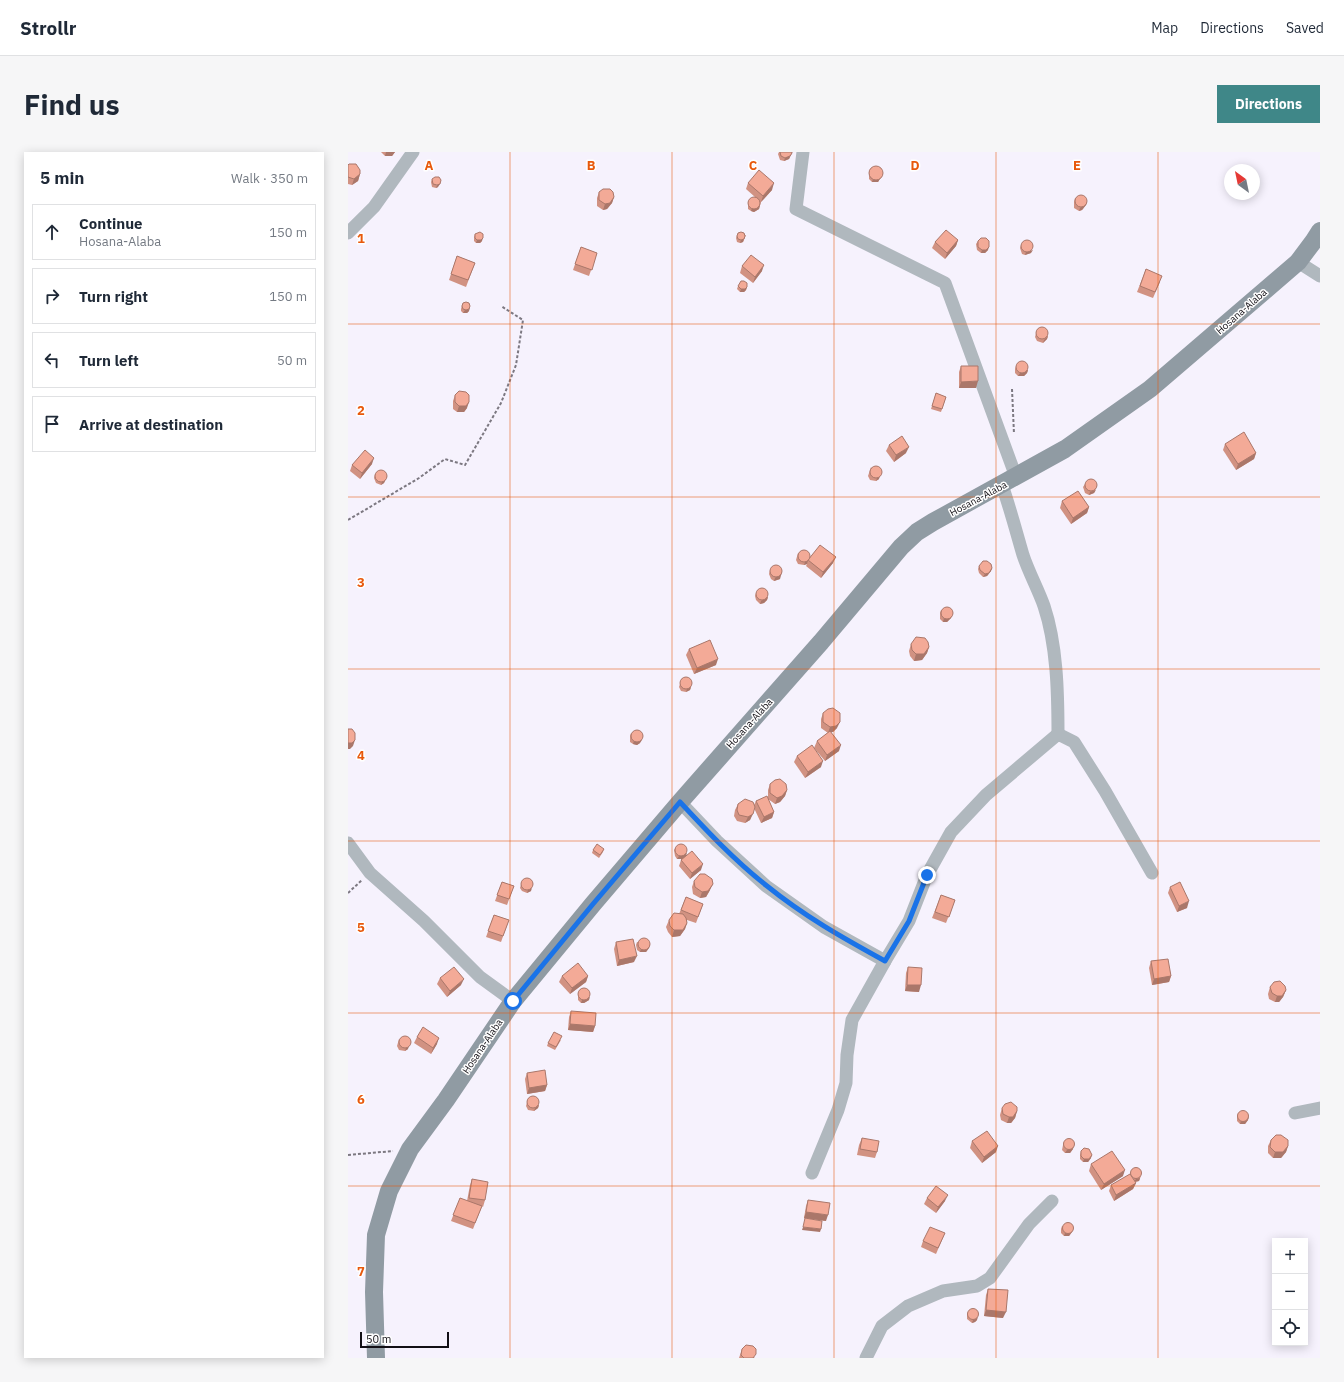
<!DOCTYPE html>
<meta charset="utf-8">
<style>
body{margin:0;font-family:"IBM Plex Sans",sans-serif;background:#f6f6f7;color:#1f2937}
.controls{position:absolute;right:12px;bottom:12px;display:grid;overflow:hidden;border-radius:0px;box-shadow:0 2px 10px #0003}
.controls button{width:36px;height:36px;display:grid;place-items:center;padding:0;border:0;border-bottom:1px solid #e0e1e3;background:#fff;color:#1f2937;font:20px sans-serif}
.compass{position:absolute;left:876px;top:12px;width:36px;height:36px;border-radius:50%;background:#fff;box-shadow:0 2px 10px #0003;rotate:327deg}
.scale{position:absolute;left:12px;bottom:10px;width:89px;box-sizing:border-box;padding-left:4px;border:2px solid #120f15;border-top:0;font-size:11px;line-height:14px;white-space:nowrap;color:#120f15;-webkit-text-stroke:3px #fff;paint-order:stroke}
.stop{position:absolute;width:12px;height:12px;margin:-9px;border:3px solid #1a73e8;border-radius:50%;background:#fff}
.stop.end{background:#1a73e8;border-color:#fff;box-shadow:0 1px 4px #0008}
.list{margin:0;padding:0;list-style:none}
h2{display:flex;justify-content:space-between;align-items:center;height:52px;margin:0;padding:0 16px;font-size:17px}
h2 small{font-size:13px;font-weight:400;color:#747a83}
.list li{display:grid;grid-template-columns:26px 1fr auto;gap:12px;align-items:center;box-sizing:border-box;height:56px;margin:0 8px 8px;padding:0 8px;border:1px solid #e0e1e3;border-radius:0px}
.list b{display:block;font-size:15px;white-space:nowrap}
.list p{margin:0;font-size:13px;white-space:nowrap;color:#747a83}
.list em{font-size:13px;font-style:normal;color:#747a83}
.icon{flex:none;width:22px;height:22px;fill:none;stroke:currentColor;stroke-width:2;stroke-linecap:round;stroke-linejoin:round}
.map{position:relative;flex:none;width:972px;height:1206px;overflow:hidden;border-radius:0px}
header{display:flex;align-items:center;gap:24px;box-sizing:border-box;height:56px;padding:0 20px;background:#fff;border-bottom:1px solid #e0e1e3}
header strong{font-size:19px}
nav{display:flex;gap:22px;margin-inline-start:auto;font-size:14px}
.intro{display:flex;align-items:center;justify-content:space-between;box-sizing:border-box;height:96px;padding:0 24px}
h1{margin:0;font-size:28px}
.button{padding:10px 18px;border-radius:0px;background:#3f8788;color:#fff;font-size:14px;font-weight:700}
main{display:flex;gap:24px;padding:0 24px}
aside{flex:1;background:#fff;border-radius:0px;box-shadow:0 2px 10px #0003}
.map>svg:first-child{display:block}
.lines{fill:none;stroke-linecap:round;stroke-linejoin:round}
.path{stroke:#7c7881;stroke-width:2;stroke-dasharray:3 2;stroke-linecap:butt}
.minor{stroke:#b0b8be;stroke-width:13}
.secondary{stroke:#909ba3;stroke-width:18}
.wall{fill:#d19282}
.shaded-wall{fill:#aa776a}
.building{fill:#f3aa97;stroke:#aa776a}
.route{stroke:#1a73e8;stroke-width:5}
.grid{fill:none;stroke:#e8590c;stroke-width:1;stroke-opacity:0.55}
.labels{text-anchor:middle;stroke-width:3;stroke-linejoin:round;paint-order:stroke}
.street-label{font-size:10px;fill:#120f15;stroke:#fff}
.grid-label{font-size:13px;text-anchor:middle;font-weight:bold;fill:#e8590c;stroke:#fff;stroke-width:3;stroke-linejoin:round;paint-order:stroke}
</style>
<header>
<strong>Strollr</strong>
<nav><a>Map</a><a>Directions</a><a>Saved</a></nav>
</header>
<div class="intro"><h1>Find us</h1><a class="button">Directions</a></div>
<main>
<aside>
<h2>5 min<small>Walk · 350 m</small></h2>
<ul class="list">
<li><svg class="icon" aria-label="ahead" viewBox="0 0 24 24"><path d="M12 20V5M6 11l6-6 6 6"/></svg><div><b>Continue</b><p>Hosana-Alaba</p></div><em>150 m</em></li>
<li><svg class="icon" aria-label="right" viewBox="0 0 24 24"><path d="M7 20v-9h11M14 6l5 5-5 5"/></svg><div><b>Turn right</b></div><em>150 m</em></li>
<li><svg class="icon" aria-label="left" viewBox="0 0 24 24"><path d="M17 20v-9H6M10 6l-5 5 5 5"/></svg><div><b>Turn left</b></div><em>50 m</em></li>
<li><svg class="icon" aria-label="arrive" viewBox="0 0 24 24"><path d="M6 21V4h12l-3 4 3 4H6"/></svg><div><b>Arrive at destination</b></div></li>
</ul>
</aside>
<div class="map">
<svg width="972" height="1206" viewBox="0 0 972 1206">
<rect width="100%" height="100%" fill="#f6f2fd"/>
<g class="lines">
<g class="path">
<path d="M664 237 666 282"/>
<path d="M0 368 71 326 97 307 117 313 153 251 168 213 175 168 153 154"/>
<path d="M0 741 14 728"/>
<path d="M0 1003 45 999"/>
</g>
<g class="minor">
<path d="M455 0 448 57 597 131 668 325"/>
<path d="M0 81 26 55 65 0"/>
<path d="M950 110 972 124"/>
<path d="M654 333C662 356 668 379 675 403 681 421 690 437 696 454 709 493 710 540 710 582"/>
<path d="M332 650 369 689 418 734 476 775 537 809"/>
<path d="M0 691 22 721 76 769 132 825 165 849"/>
<path d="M947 961 972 956"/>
<path d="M464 1021 490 958 498 931 499 903 504 868 537 809 561 769 579 723 603 680 638 643 710 582 726 590 757 639 804 721"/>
<path d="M518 1206 534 1174 560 1154 595 1139 629 1134 642 1126 681 1072 704 1049"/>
</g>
<path class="secondary" d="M28 1206 26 1140 28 1083 41 1039 62 997 98 948 165 849 245 752 332 650 473 490 553 395 569 380 585 370 717 297 802 237 950 110 965 90 972 79"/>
</g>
<g class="wall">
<path d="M33 0H47L44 4H37Z"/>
<path d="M431 0H444L441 7 436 9 432 8 430 2Z"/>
<path d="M0 13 12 22 10 29 4 33 0 32Z"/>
<path d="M522 17 533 25 530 30H524L521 27V20Z"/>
<path d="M84 27 90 35 88 36 84 35 83 30Z"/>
<path d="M400 31 424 38 413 50 411 57 406 60 403 59 400 57V51L401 48 407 45 398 37Z"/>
<path d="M251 40 266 45 264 51 259 57 255 58 249 54V46Z"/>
<path d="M727 46 739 50 738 53 734 58 731 59 726 56V50Z"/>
<path d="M127 82 134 89 132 91H128L126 89V85Z"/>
<path d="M389 83H398L395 90 392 91 389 90 388 86Z"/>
<path d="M610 88 608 94 597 107 584 96 587 90Z"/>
<path d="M630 89 640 98 637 101H633L629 98 628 92Z"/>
<path d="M673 93 683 101 677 103 674 102 672 96Z"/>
<path d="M233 95 249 101 241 124 225 118Z"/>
<path d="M109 104 127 111 118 135 101 128Z"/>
<path d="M394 114 414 119 405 131 392 121Z"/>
<path d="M798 117 812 130 805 146 789 140Z"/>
<path d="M390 134 399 135 398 138 396 140H392L389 137Z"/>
<path d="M114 153 121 159 119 161H115L113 159V157Z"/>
<path d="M689 178 700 184 699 187 695 191 689 189 687 185Z"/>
<path d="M613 214 628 236H611V220Z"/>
<path d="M668 214 680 218 679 221 676 224H670L667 221V217Z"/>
<path d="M588 241 598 245 593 260 583 257Z"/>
<path d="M107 243 119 256 116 260H109L105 257V249Z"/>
<path d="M877 292 908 301 906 307 888 318 875 298Z"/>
<path d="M541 293 558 301 546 310 538 299Z"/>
<path d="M24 312 12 327 2 319 4 313Z"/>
<path d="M523 315 531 327 528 329 522 328 520 324Z"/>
<path d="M27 322 39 324 36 331 33 333 28 331 26 326Z"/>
<path d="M737 332 749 334 746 341 741 343 737 341 735 335Z"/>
<path d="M714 349 741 355 739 361 723 372 712 356Z"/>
<path d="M450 401 460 407 485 411 473 426 458 414 459 412 456 413 450 412 448 408Z"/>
<path d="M631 414 644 416 643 419 639 424 635 425 631 421 630 417Z"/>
<path d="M422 418 432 427 426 429 423 427 421 422Z"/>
<path d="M408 441 420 445 419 448 416 451 412 452 408 448 407 444Z"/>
<path d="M593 458 604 463 603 466 599 470H595L592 467V461Z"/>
<path d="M563 492 581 495 579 501 574 508 566 509 562 504 561 499Z"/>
<path d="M341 497 368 513 346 522 338 503Z"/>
<path d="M334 526 343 535 342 538 338 540 333 539 331 535Z"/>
<path d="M475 561 489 576 485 580H483L491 599 477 609 466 596 469 589 480 581 473 576V567Z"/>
<path d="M283 581 292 591 289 593 285 592 282 590V584Z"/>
<path d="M449 604 473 615 457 626 446 610Z"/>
<path d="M422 632 439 638 437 644 432 650 427 652 420 647 426 660 424 666 413 671 406 656 402 668 397 671 389 669 386 664 387 658 390 652 406 653 408 649 420 646V638Z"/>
<path d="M328 695 338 704 353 718 342 727 331 714 333 708 334 707H329L327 704 326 698Z"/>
<path d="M256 697 255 700 251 706 244 701 245 698Z"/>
<path d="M174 729 183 739 179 741 174 739 172 736Z"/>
<path d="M346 729 362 738 358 745 352 746 345 742 344 735Z"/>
<path d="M154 730 166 734 159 753 147 749Z"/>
<path d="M822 735 839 756 829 760 820 741Z"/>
<path d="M593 743 607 748 598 771 584 766Z"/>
<path d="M338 745 355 752 348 771 339 768V771L337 777 332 784 324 785 320 780 318 775 321 768 331 762Z"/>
<path d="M146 763 161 768 153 790 138 785Z"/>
<path d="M268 790 286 810 269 814 266 797Z"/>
<path d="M289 790 302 792 301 796 298 800H292L289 798 288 793Z"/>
<path d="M803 809 823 824 821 830 804 833 801 816Z"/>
<path d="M560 815 571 840 557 839 558 821Z"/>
<path d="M214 824H240L238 830 222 842 211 830Z"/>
<path d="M92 826 113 833 99 845 89 832Z"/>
<path d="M922 835 938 838 935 845 931 850H927L921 847 920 842Z"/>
<path d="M231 839 241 848 236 851H233L230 848V842Z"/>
<path d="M223 859 247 874 245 880 220 878 221 865Z"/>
<path d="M69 885 89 892 83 902 66 891Z"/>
<path d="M51 887 60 897 57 899 51 898 49 894Z"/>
<path d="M213 888 207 898 199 894 200 891Z"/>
<path d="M179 921 199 933 197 939 179 942 177 927Z"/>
<path d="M180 947 191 953 190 956 186 959 180 958 178 954Z"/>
<path d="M654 956 669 959 667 966 663 971H659L653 968 652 963Z"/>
<path d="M890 961 900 968 897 972H892L889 969V965Z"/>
<path d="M514 986 529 1000 527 1006 509 1003 511 993Z"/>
<path d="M923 988 940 994 938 1000 933 1006H925L920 1001V994Z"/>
<path d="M624 989 648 1000 634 1011 622 996Z"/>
<path d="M716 990 725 997 722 1001H717L714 998 715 993Z"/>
<path d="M733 999 743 1006 740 1010H735L732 1007V1003Z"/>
<path d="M743 1012 775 1024 753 1038 741 1019Z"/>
<path d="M793 1024 791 1029 787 1030 788 1031 785 1037 766 1049 761 1039 763 1033Z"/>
<path d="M124 1027 137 1048 135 1055 134 1054 125 1077 103 1069 112 1046 119 1049 122 1033Z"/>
<path d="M579 1046 597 1049 588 1061 576 1052Z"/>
<path d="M460 1048 478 1069 456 1066 458 1054Z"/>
<path d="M714 1074 725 1077 724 1080 721 1084H716L713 1081V1077Z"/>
<path d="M597 1081 588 1102 573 1095 575 1089Z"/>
<path d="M640 1137 655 1166 636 1164 638 1143Z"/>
<path d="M620 1160 629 1168 627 1170 624 1171 619 1167V1163Z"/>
<path d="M394 1197 407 1206H391Z"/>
</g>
<g class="shaded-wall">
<path d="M38 0H47L44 4H37Z"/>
<path d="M444 1 441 7 436 9 437 6Z"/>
<path d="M12 22 10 29 4 33 6 27Z"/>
<path d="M535 22 533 25 530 30H524L525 27Z"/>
<path d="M426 31 424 38 413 50 415 44Z"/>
<path d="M92 32 90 35 88 36 89 33Z"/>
<path d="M266 45 264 51 259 57 255 58 257 52Z"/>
<path d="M739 50 738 53 734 58 731 59 732 56Z"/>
<path d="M412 53 411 57 406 60 403 59 404 56Z"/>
<path d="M135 86 134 89 132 91H128L129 88Z"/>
<path d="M396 87 395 90 392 91 393 88Z"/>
<path d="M610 88 608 94 597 107 599 101Z"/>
<path d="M641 95 640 98 637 101H633L634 98Z"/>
<path d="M685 98 683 101 677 103 678 100Z"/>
<path d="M416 113 414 119 405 131 407 125Z"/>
<path d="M399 135 398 138 396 140H392L393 137Z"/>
<path d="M122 156 121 159 119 161H115L117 158Z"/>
<path d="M700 184 699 187 695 191 696 188Z"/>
<path d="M680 218 679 221 676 224H670L672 221Z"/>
<path d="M630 229 628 236H611L613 230Z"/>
<path d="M121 250 119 256 116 260H109L111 254Z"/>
<path d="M561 295 558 301 546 310 548 303Z"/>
<path d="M908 301 906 307 888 318 890 312Z"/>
<path d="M26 306 24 312 12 327 14 321Z"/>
<path d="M39 324 36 331 33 333 34 330Z"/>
<path d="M532 324 531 327 528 329 529 326Z"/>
<path d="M748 338 746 341 741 343 742 340Z"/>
<path d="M741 355 739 361 723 372 725 366Z"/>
<path d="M488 405 485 411 473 426 475 420Z"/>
<path d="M460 408 459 412 456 413 457 410Z"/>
<path d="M644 416 643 419 639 424 635 425 637 422Z"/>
<path d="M434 420 432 427 426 429 427 426Z"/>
<path d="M420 445 419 448 416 451 412 452 413 449Z"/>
<path d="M604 463 603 466 599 470H595L596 466Z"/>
<path d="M581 495 579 501 574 508 566 509 568 502Z"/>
<path d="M370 507 368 513 346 522 349 516Z"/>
<path d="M343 535 342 538 338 540 339 537Z"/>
<path d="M492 570 489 576 485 580 480 581 482 575Z"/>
<path d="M7 588 5 594 2 597H0V591Z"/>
<path d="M294 588 292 591 289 593 285 592 286 589Z"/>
<path d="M493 593 491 599 477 609 479 603Z"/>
<path d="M475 609 473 615 457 626 460 620Z"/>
<path d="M439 638 437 644 432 650 427 652 429 646Z"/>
<path d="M426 660 424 666 413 671 416 665Z"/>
<path d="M405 662 402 668 397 671 400 665Z"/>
<path d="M339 701 338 704 335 707H329L331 704Z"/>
<path d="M355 712 353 718 342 727 344 721Z"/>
<path d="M365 732 362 738 358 745 352 746 354 740Z"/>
<path d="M184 736 183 739 179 741 180 738Z"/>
<path d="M841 749 839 756 829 760 831 754Z"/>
<path d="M339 771 337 777 332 784 324 785 326 778Z"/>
<path d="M302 792 301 796 298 800H292L293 797Z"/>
<path d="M289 804 286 810 269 814 271 808Z"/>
<path d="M240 824 238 830 222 842 224 836Z"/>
<path d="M823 824 821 830 804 833 806 827Z"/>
<path d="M116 827 113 833 99 845 102 839Z"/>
<path d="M559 833H573L571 840 557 839Z"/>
<path d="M938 838 935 845 931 850H927L929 844Z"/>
<path d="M242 845 241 848 236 851H233L234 848Z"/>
<path d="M222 872 247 874 245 880 220 878Z"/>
<path d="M91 886 89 892 83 902 85 896Z"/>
<path d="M61 894 60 897 57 899 58 896Z"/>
<path d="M199 933 197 939 179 942 181 936Z"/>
<path d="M191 953 190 956 186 959 187 956Z"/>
<path d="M669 959 667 966 663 971H659L661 965Z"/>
<path d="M901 965 900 968 897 972H892L893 969Z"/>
<path d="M650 994 648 1000 634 1011 636 1005Z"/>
<path d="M726 994 725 997 722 1001H717L719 998Z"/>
<path d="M940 994 938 1000 933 1006H925L927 1000Z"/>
<path d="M744 1003 743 1006 740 1010H735L736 1007Z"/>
<path d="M777 1018 775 1024 753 1038 756 1032Z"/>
<path d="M792 1026 791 1029 786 1030 788 1027Z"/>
<path d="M788 1031 785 1037 766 1049 768 1043Z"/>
<path d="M600 1043 597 1049 588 1061 590 1055Z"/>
<path d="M458 1060 480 1063 478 1069 456 1066Z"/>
<path d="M455 1075 473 1077 472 1080 454 1078Z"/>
<path d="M725 1077 724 1080 721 1084H716L717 1081Z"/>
<path d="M638 1158 658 1160 655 1166 636 1164Z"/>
<path d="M630 1165 629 1168 627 1170 624 1171 625 1168Z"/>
</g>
<g class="building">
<path d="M432 0H444V1L442 4 437 6 433 4Z"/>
<path d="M1 12H8L12 18V22L6 27 0 25V13Z"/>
<circle cx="528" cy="21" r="7"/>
<path d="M411 18 426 31 415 44 400 31Z"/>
<path d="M87 25H91L93 28 92 32 89 33 85 32 84 27Z"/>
<path d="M255 37H262L265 40 266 45 262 51 257 52 251 48V40Z"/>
<circle cx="733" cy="49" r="6"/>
<circle cx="406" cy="51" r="6"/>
<path d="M598 78 610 88 599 101 587 90Z"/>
<circle cx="393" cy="84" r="4"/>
<path d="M132 80 135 82V86L133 88H129L127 86V82Z"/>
<path d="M633 86H638L641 89V95L638 98H634L630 95V89Z"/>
<circle cx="679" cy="94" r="6"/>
<path d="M233 95 249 101 244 118 227 112Z"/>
<path d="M403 103 416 113 407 125 394 114Z"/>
<path d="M109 104 127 111 120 128 103 122Z"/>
<path d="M798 117 814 124 807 140 792 134Z"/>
<path d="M393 129H396L399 131V135L397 137H393L390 134Z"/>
<circle cx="118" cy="154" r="4"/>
<circle cx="694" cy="181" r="6"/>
<circle cx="674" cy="215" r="6"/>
<path d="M613 214H630V229L613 230Z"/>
<path d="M111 239 118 240 121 243V250L118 254H111L107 250V243Z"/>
<path d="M588 241 598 245 594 257 584 254Z"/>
<path d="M896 280 908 301 890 312 877 292Z"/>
<path d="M554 284 561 295 548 303 541 293Z"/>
<path d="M17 298 26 306 14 321 4 313Z"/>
<circle cx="528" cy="320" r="6"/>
<circle cx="33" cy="324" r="6"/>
<circle cx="743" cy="333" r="6"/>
<path d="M730 339 741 355 725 366 714 349Z"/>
<path d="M472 393 488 405 475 420 460 408Z"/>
<circle cx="456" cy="404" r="6"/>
<path d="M635 409H639L643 412 644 416 641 421 637 422 632 418 631 414Z"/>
<circle cx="428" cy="419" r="6"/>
<circle cx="414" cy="442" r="6"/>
<circle cx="599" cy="461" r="6"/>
<path d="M568 485 577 486 580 490 581 495 576 502H568L564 498 563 492Z"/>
<path d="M362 488 370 507 349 516 341 497Z"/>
<circle cx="338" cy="531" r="6"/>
<path d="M485 556 492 561V570L488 574 482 575 475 570V561L480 557Z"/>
<path d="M0 577H4L7 581V588L4 591H0Z"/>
<circle cx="289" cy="584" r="6"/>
<path d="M482 579 493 593 479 603 469 589Z"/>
<path d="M464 593 475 609 460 620 449 604Z"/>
<path d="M432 627 438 632 439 638 434 644 429 646 422 641V632L427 628Z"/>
<path d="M419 644 426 660 416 665 408 649Z"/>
<path d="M397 647 405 650 407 655 405 662 400 665 391 663 389 658 390 652Z"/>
<path d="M249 692 256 697 252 703 245 698Z"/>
<circle cx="333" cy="698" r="6"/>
<path d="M344 699 355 712 344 721 333 708Z"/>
<path d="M352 722H357L364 727 365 732 360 739 354 740 347 735 346 729Z"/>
<circle cx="179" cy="732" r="6"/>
<path d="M154 730 166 734 161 747 149 743Z"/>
<path d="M832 730 841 749 831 754 822 735Z"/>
<path d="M593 743 607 748 601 765 587 760Z"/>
<path d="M338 745 355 752 350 765 333 758Z"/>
<path d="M326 761 335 762 338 766 339 771 335 778H326L322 774 321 768Z"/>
<path d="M146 763 161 768 155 784 140 779Z"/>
<circle cx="296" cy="792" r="6"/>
<path d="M285 787 289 804 271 808 268 790Z"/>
<path d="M820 807 823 824 806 827 803 809Z"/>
<path d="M230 811 240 824 224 836 214 824Z"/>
<path d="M106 815 116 827 102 839 92 826Z"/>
<path d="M560 815 574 816 573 833H559Z"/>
<path d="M932 829 937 834 938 838 934 844H929L924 841 922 835 926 830Z"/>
<circle cx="236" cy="842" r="6"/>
<path d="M223 859 248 861 247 874 222 872Z"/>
<path d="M75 875 91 886 85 896 69 885Z"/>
<path d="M206 880 214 884 208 895 200 891Z"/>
<circle cx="57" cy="890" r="6"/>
<path d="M197 918 199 933 181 936 179 921Z"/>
<circle cx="185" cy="950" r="6"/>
<path d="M663 950 669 955V959L665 965H661L655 962 654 956 657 952Z"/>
<circle cx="895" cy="964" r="5.5"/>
<path d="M639 979 650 994 636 1005 624 989Z"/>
<path d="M928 983H933L940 988V994L935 1000H927L922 995 923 988Z"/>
<path d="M514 986 531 989 529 1000 512 997Z"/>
<circle cx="721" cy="992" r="5.5"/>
<path d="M736 996 741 997 744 1003 741 1007H736L733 1004V999Z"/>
<path d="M764 999 777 1018 756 1032 743 1012Z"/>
<circle cx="788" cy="1021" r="5.5"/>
<path d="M782 1022 788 1031 768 1043 763 1033Z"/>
<path d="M124 1027 140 1030 137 1048 121 1046Z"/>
<path d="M588 1034 600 1043 590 1055 579 1046Z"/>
<path d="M112 1046 134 1054 127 1071 105 1063Z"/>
<path d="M460 1048 482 1051 480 1063 458 1060Z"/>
<path d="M457 1066 474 1069 473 1077 455 1075Z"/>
<circle cx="720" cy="1076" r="5.5"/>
<path d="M582 1075 597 1081 590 1096 575 1089Z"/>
<path d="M640 1137 660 1138 658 1160 638 1158Z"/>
<circle cx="625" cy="1162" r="5.5"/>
<path d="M398 1193 405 1194 408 1197V1202L405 1206H396L393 1203 394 1197Z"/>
</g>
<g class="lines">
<path class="route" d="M165 849 245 752 332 650C359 679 387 709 419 734 456 764 495 786 537 809L561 769 579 723"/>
</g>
<path class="grid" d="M162 0V1206M324 0V1206M486 0V1206M648 0V1206M810 0V1206M0 172H972M0 345H972M0 517H972M0 689H972M0 861H972M0 1034H972"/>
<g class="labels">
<g class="street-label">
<text transform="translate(893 159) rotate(-41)" y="4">Hosana-Alaba</text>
<text transform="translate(630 346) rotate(-28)" y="4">Hosana-Alaba</text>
<text transform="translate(401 571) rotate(-48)" y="4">Hosana-Alaba</text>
<text transform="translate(134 894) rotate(-56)" y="4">Hosana-Alaba</text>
</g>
</g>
<g class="grid-label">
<text x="81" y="18">A</text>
<text x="243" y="18">B</text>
<text x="405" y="18">C</text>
<text x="567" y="18">D</text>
<text x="729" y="18">E</text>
<text x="13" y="91">1</text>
<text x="13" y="263">2</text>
<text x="13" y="435">3</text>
<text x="13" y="608">4</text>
<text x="13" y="780">5</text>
<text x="13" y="952">6</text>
<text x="13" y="1124">7</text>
</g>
</svg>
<div class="controls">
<button>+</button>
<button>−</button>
<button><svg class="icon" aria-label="locate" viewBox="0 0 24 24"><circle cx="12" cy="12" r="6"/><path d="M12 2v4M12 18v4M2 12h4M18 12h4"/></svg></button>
</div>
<svg class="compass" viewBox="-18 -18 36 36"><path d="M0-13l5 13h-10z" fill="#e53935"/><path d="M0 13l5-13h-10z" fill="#747a83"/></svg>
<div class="scale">50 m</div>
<div class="stop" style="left:165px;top:849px"></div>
<div class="stop end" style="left:579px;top:723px"></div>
</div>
</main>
